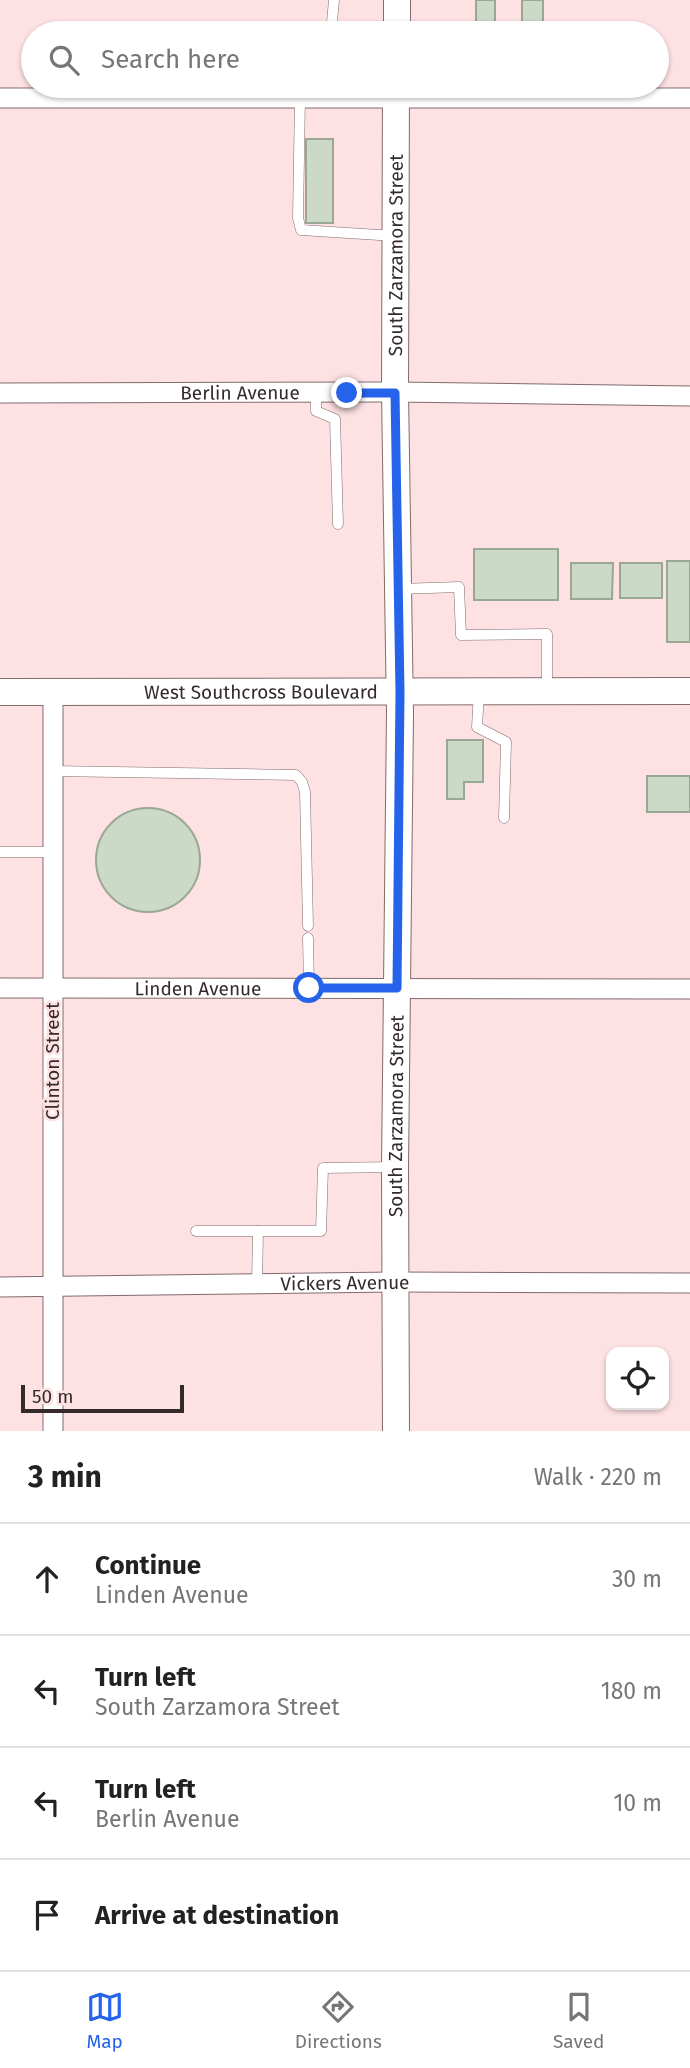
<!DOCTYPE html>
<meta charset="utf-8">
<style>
body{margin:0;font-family:"Fira Sans",sans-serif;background:#f2f2f2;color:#222}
.controls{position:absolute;right:21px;bottom:21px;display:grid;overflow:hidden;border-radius:14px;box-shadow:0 2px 5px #0004}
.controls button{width:63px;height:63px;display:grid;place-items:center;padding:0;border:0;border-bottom:2px solid #e0e0e0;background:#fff;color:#222;font:35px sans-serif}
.scale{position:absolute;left:21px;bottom:18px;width:163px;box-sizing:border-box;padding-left:7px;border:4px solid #352a2b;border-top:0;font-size:19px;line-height:24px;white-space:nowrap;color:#352a2b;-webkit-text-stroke:5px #fde1e3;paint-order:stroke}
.stop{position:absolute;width:21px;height:21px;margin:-16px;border:5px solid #2563eb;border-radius:50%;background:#fff}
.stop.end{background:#2563eb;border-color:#fff;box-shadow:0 2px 7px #0008}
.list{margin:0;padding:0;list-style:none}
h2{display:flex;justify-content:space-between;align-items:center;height:91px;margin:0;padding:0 28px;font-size:30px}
h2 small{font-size:23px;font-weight:400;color:#767676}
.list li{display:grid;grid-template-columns:46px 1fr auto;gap:21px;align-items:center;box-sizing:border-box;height:112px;padding:0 28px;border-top:2px solid #e0e0e0}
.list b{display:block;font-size:26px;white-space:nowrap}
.list p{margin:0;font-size:23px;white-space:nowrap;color:#767676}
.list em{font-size:23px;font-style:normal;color:#767676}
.icon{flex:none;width:38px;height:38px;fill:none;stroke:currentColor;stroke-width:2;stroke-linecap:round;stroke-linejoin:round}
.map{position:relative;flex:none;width:690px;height:1431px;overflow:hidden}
.search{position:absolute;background:#fff;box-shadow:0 2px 5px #0004;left:21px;right:21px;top:21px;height:77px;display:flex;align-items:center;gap:18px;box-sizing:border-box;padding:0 24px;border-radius:38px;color:#767676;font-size:26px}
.sheet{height:539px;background:#fff}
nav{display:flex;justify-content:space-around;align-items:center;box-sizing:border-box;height:98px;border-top:2px solid #e0e0e0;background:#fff;font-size:19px;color:#767676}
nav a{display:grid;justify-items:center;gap:4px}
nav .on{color:#2563eb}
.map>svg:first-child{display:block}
.building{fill:#cbd9c6;stroke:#99a795;stroke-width:2}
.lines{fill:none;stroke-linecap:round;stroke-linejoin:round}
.service-casing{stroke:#826b6c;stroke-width:11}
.minor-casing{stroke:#826b6c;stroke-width:21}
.secondary-casing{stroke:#826b6c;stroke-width:28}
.service{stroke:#fff;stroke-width:10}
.minor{stroke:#fff;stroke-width:19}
.secondary{stroke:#fff;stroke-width:26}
.route{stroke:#2563eb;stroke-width:9}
.labels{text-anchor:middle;stroke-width:5;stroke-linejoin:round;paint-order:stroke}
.street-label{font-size:19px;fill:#352a2b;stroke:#fde1e3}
</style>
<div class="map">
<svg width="690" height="1431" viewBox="0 0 690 1431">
<rect width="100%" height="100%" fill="#fde1e3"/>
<g class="building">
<rect x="476" y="0" width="19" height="33"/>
<rect x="522" y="0" width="21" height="33"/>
<rect x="306" y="139" width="27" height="84"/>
<rect x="474" y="549" width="84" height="51"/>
<rect x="667" y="561" width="23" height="81"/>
<path d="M571 563H613L612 599H571Z"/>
<rect x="620" y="563" width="42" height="35"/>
<path d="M447 740H483V782H464V799H447Z"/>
<rect x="647" y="776" width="43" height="36"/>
<circle cx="148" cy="860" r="52"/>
</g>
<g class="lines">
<g class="service-casing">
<g id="service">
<path d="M331 33 334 0"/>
<path d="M300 98 298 218 301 230 395 236"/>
<path d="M316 393V411L335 419 338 524"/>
<path d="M399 589 459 587 461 635 547 634V691"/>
<path d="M479 692 477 727 506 742 504 818"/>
<path d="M52 771 296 775 302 782 305 792 308 926"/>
<path d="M0 852H52"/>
<path d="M308 938 309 988"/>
<path d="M196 1231H321L323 1168 395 1167"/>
<path d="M257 1284 258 1231"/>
</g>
</g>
<g class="minor-casing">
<g id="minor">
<path d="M0 98H690"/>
<path id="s1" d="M0 393 395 392 690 396"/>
<path d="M53 692V1431"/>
<path id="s2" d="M0 988 690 989"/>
<path id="s3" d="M0 1287 395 1282 690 1283"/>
</g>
</g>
<g class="secondary-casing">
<g id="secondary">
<path d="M397 33V0"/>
<path id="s4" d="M0 692 690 691"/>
<path id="s5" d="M396 1431 395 1167 400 714 395 392 396 86"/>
</g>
</g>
<use href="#service" class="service"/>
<use href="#minor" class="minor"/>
<use href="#secondary" class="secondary"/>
</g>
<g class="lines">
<path class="route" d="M309 988H397L400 692 395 393H347"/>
</g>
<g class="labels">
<g class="street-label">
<text dy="7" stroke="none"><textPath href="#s5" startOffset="1176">South Zarzamora Street</textPath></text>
<text dy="7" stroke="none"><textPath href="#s1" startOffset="240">Berlin Avenue</textPath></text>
<text dy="7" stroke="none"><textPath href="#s4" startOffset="261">West Southcross Boulevard</textPath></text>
<text dy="7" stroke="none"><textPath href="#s2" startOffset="198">Linden Avenue</textPath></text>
<text transform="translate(52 1061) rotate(-90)" y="7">Clinton Street</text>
<text dy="7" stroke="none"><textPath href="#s5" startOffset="315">South Zarzamora Street</textPath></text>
<text dy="7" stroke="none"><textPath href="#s3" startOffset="345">Vickers Avenue</textPath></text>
</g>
</g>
</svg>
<div class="controls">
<button><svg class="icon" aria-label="locate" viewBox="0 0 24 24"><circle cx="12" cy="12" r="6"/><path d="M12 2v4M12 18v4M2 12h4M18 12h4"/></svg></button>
</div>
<div class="scale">50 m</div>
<div class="stop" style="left:309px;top:988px"></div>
<div class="stop end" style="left:347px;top:393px"></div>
<div class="search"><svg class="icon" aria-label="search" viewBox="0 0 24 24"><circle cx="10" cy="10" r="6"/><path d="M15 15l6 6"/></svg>Search here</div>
</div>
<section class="sheet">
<h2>3 min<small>Walk · 220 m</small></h2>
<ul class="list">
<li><svg class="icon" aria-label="ahead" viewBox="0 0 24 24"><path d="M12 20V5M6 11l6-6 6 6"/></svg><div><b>Continue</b><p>Linden Avenue</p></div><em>30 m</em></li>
<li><svg class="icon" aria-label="left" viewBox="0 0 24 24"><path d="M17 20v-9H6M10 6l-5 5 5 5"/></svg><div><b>Turn left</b><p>South Zarzamora Street</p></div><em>180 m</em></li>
<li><svg class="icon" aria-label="left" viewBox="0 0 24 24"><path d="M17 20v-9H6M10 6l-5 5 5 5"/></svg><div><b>Turn left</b><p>Berlin Avenue</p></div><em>10 m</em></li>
<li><svg class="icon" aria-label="arrive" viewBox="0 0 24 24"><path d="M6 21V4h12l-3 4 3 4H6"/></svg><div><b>Arrive at destination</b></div></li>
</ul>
</section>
<nav>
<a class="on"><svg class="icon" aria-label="map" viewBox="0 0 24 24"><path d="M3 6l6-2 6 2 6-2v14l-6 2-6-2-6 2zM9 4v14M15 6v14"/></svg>Map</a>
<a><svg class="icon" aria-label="directions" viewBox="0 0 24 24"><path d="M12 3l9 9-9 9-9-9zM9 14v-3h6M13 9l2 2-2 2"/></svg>Directions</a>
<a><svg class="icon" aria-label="saved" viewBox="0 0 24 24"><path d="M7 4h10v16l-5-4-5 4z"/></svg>Saved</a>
</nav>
